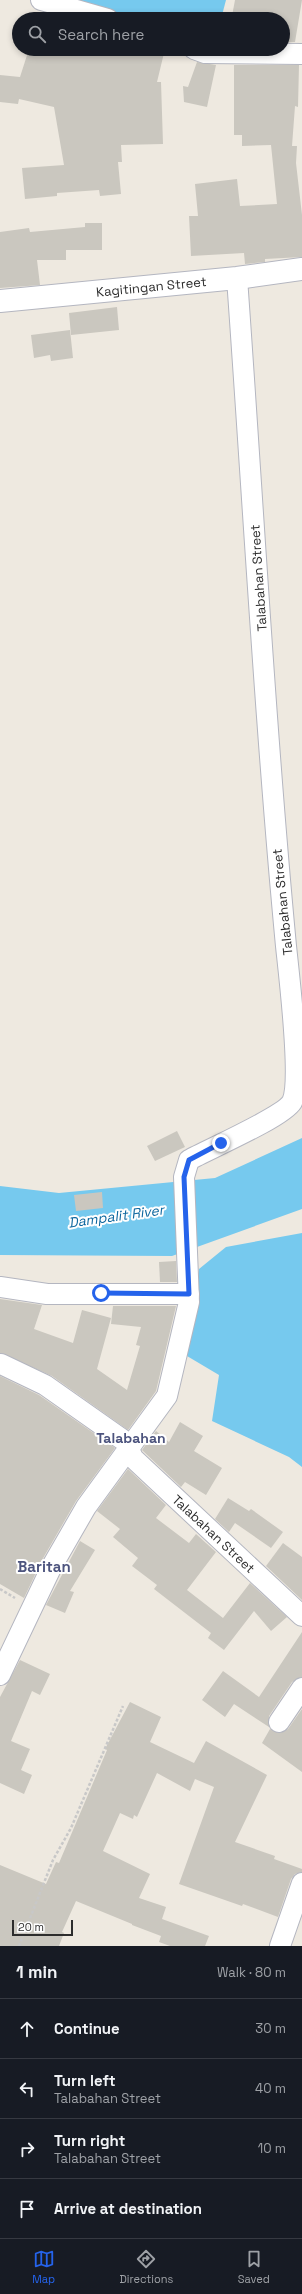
<!DOCTYPE html>
<meta charset="utf-8">
<style>
body{margin:0;font-family:"Space Grotesk",sans-serif;background:#242831;color:#f1f3f6}
.scale{position:absolute;left:12px;bottom:10px;width:61px;box-sizing:border-box;padding-left:4px;border:2px solid #2d2d2d;border-top:0;font-size:11px;line-height:14px;white-space:nowrap;color:#2d2d2d;-webkit-text-stroke:3px #fff;paint-order:stroke}
.stop{position:absolute;width:12px;height:12px;margin:-9px;border:3px solid #2563eb;border-radius:50%;background:#fff}
.stop.end{background:#2563eb;border-color:#fff;box-shadow:0 1px 4px #0008}
.list{margin:0;padding:0;list-style:none}
h2{display:flex;justify-content:space-between;align-items:center;height:52px;margin:0;padding:0 16px;font-size:17px}
h2 small{font-size:13px;font-weight:400;color:#9ea1a6}
.list li{display:grid;grid-template-columns:26px 1fr auto;gap:12px;align-items:center;box-sizing:border-box;height:60px;padding:0 16px;border-top:1px solid #363941}
.list b{display:block;font-size:15px;white-space:nowrap}
.list p{margin:0;font-size:13px;white-space:nowrap;color:#9ea1a6}
.list em{font-size:13px;font-style:normal;color:#9ea1a6}
.icon{flex:none;width:22px;height:22px;fill:none;stroke:currentColor;stroke-width:2;stroke-linecap:round;stroke-linejoin:round}
.map{position:relative;flex:none;width:302px;height:1946px;overflow:hidden}
.search{position:absolute;background:#171b24;box-shadow:0 2px 6px #0003;left:12px;right:12px;top:12px;height:44px;display:flex;align-items:center;gap:10px;box-sizing:border-box;padding:0 14px;border-radius:22px;color:#9ea1a6;font-size:15px}
.sheet{height:292px;background:#171b24}
nav{display:flex;justify-content:space-around;align-items:center;box-sizing:border-box;height:56px;border-top:1px solid #363941;background:#171b24;font-size:11px;color:#9ea1a6}
nav a{display:grid;justify-items:center;gap:2px}
nav .on{color:#2563eb}
.map>svg:first-child{display:block}
.water{fill:#76c9ee}
.building{fill:#cac7bf}
.lines{fill:none;stroke-linecap:round;stroke-linejoin:round}
.minor-casing{stroke:#b4b6c0;stroke-width:22}
.tertiary-casing{stroke:#b4b6c0;stroke-width:24}
.path{stroke:#c8c8c8;stroke-width:2.5;stroke-dasharray:3 2;stroke-linecap:butt}
.minor{stroke:#fff;stroke-width:20}
.tertiary{stroke:#fff;stroke-width:22}
.route{stroke:#2563eb;stroke-width:5}
.labels{text-anchor:middle;stroke-width:4;stroke-linejoin:round;paint-order:stroke}
.street-label{font-size:13px;fill:#2d2d2d;stroke:#fff}
.water-label{font-size:14px;font-style:italic;fill:#0f689f;stroke:#fff}
.neighbourhood-label{font-size:14px;font-weight:bold;fill:#4d547e;stroke:#fff}
.quarter-label{font-size:15px;font-weight:bold;fill:#4d547e;stroke:#fff}
</style>
<div class="map">
<svg width="302" height="1946" viewBox="0 0 302 1946">
<rect width="100%" height="100%" fill="#eee9e0"/>
<g class="water">
<path d="M60 0H226L221 19H118Z"/>
<path d="M302 1138V1209L172 1256 0 1255V1186L59 1193 215 1178Z"/>
<path d="M302 1233V1467L289 1457 212 1421 219 1375 187 1356 199 1269 226 1247Z"/>
</g>
<g class="building">
<path d="M235 0H302L295 42H283V19H234V16H232Z"/>
<path d="M29 49H143L164 53 157 82H161L163 144 121 145 122 162H118L121 194 100 196 99 190 57 193V196L25 199 22 168 64 165 54 107 19 99 18 104 0 102V75L20 77Z"/>
<path d="M197 62 216 65 207 107 184 102 183 86 188 87Z"/>
<path d="M234 65H299L298 107 295 106 292 146H297L296 163 302 215V257L265 259V262L245 264 244 253 191 256 189 216H198L195 184 237 179 240 206 277 204 271 145 242 146V135H234Z"/>
<path d="M85 223H102V250H66V260H37L40 285 0 288V232L29 228 30 232 85 227Z"/>
<path d="M117 307 119 330 71 335 69 313Z"/>
<path d="M70 330 73 358 51 361 50 355 34 358 31 335Z"/>
<path d="M177 1131 185 1147 155 1161 147 1146Z"/>
<path d="M102 1192 103 1208 76 1211 74 1195Z"/>
<path d="M176 1261 177 1282H160L159 1262Z"/>
<path d="M0 1299 42 1305 34 1329 73 1343 82 1310 111 1318 97 1369 127 1390 140 1346 136 1345 141 1327 111 1324 113 1306H176L156 1391 128 1430 52 1376 0 1353Z"/>
<path d="M0 1376 39 1395 115 1448 76 1501 42 1560 24 1598 0 1584Z"/>
<path d="M180 1422 203 1436 194 1451 222 1468 206 1495 185 1482 181 1487 142 1450 156 1431 169 1442Z"/>
<path d="M128 1469 166 1505 156 1518 189 1543 196 1534 216 1552 187 1590 223 1618 250 1583 287 1617 271 1631 254 1611 224 1650 208 1638 211 1633 154 1589 157 1585 132 1566 138 1558 113 1537 120 1529 97 1511Z"/>
<path d="M228 1498 249 1511 251 1509 283 1532 271 1548 235 1523 229 1532 215 1519Z"/>
<path d="M80 1541 95 1550 70 1591 74 1592 65 1613 46 1605Z"/>
<path d="M283 1543 302 1557V1600L266 1566Z"/>
<path d="M302 1632V1677L292 1682 269 1716V1727L234 1704 225 1717 202 1700 223 1671 259 1697Z"/>
<path d="M20 1660 50 1674 40 1695 32 1691 11 1741 30 1749 21 1770 32 1775 24 1794 0 1783V1697Z"/>
<path d="M130 1702 161 1717 150 1742 194 1763 206 1741 267 1775 235 1842 275 1856 274 1859 302 1869V1872L295 1874 291 1879 278 1917 243 1904 242 1906 179 1884 214 1787 195 1779 190 1791 157 1773 137 1817 134 1815 133 1819 120 1813 103 1851 150 1874 139 1898 166 1907 162 1919 209 1936 205 1946H170L159 1942 161 1936 132 1925V1924L76 1901 62 1932 64 1933 59 1946H0V1865L46 1884 56 1862 59 1863 107 1750 105 1749Z"/>
<path d="M302 1709V1772L262 1743 270 1729 279 1733 288 1729Z"/>
</g>
<g class="lines">
<g class="minor-casing">
<g id="minor">
<path d="M41 0 108 19"/>
<path d="M194 49 205 53 302 54"/>
<path d="M0 1287 47 1294H189"/>
<path id="s1" d="M1 1364 45 1385 126 1442 133 1458 302 1616"/>
<path d="M0 1675 52 1566 86 1507 167 1396 189 1302 184 1177 189 1160C209 1149 283 1117 292 1102 302 1081 289 975 286 946 265 724 253 501 237 278"/>
<path d="M279 1722 302 1688"/>
<path d="M280 1946 302 1883"/>
</g>
</g>
<g class="tertiary-casing">
<g id="tertiary">
<path id="s2" d="M0 301 237 278 302 269"/>
</g>
</g>
<g class="path">
<path d="M0 1589 15 1598"/>
<path d="M19 1946 53 1860 71 1828 123 1706"/>
</g>
<use href="#minor" class="minor"/>
<use href="#tertiary" class="tertiary"/>
</g>
<g class="lines">
<path class="route" d="M101 1293 189 1294 184 1177 189 1160 221 1143"/>
</g>
<g class="labels">
<g class="street-label">
<text dy="5" stroke="none"><textPath href="#s2" startOffset="152">Kagitingan Street</textPath></text>
<text transform="translate(258 578) rotate(-94)" y="5">Talabahan Street</text>
<text transform="translate(282 902) rotate(-96)" y="5">Talabahan Street</text>
<text dy="5" stroke="none"><textPath href="#s1" startOffset="276">Talabahan Street</textPath></text>
</g>
<g class="water-label">
<text transform="translate(116 1216) rotate(-8)" y="5">Dampalit River</text>
</g>
<g class="neighbourhood-label">
<text x="131" y="1443">Talabahan</text>
</g>
<g class="quarter-label">
<text x="44" y="1572">Baritan</text>
</g>
</g>
</svg>
<div class="scale">20 m</div>
<div class="stop" style="left:101px;top:1293px"></div>
<div class="stop end" style="left:221px;top:1143px"></div>
<div class="search"><svg class="icon" aria-label="search" viewBox="0 0 24 24"><circle cx="10" cy="10" r="6"/><path d="M15 15l6 6"/></svg>Search here</div>
</div>
<section class="sheet">
<h2>1 min<small>Walk · 80 m</small></h2>
<ul class="list">
<li><svg class="icon" aria-label="ahead" viewBox="0 0 24 24"><path d="M12 20V5M6 11l6-6 6 6"/></svg><div><b>Continue</b></div><em>30 m</em></li>
<li><svg class="icon" aria-label="left" viewBox="0 0 24 24"><path d="M17 20v-9H6M10 6l-5 5 5 5"/></svg><div><b>Turn left</b><p>Talabahan Street</p></div><em>40 m</em></li>
<li><svg class="icon" aria-label="right" viewBox="0 0 24 24"><path d="M7 20v-9h11M14 6l5 5-5 5"/></svg><div><b>Turn right</b><p>Talabahan Street</p></div><em>10 m</em></li>
<li><svg class="icon" aria-label="arrive" viewBox="0 0 24 24"><path d="M6 21V4h12l-3 4 3 4H6"/></svg><div><b>Arrive at destination</b></div></li>
</ul>
</section>
<nav>
<a class="on"><svg class="icon" aria-label="map" viewBox="0 0 24 24"><path d="M3 6l6-2 6 2 6-2v14l-6 2-6-2-6 2zM9 4v14M15 6v14"/></svg>Map</a>
<a><svg class="icon" aria-label="directions" viewBox="0 0 24 24"><path d="M12 3l9 9-9 9-9-9zM9 14v-3h6M13 9l2 2-2 2"/></svg>Directions</a>
<a><svg class="icon" aria-label="saved" viewBox="0 0 24 24"><path d="M7 4h10v16l-5-4-5 4z"/></svg>Saved</a>
</nav>
